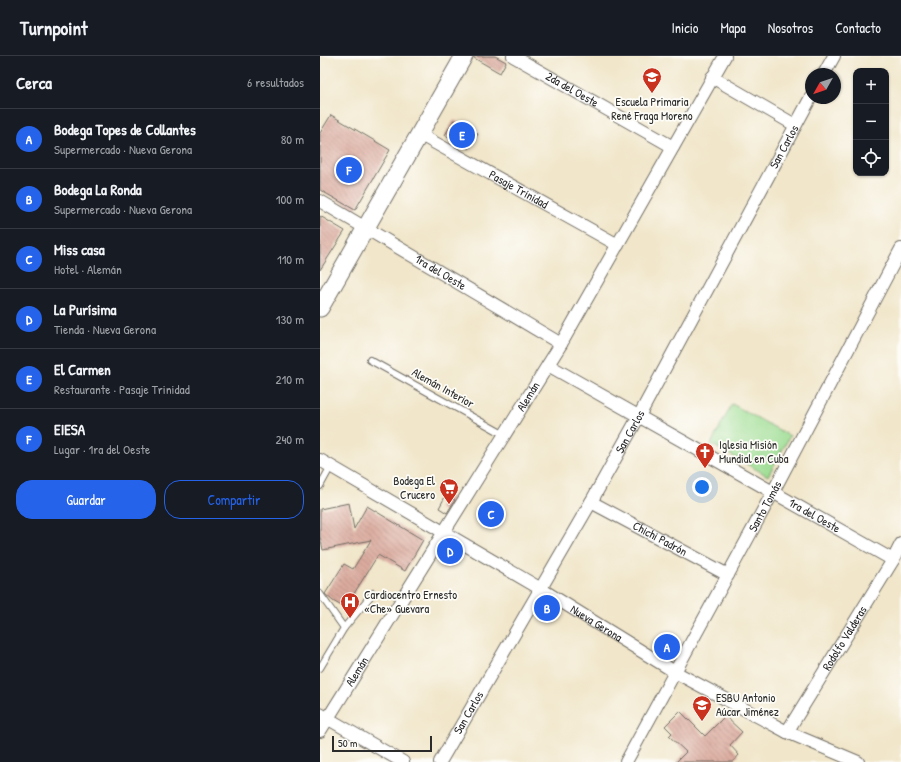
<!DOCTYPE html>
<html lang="es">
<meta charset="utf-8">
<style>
body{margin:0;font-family:"Patrick Hand",sans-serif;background:#242831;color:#f1f3f6}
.controls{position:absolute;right:12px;top:12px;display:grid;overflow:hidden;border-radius:8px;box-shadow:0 1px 3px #0004}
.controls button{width:36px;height:36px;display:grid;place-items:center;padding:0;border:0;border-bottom:1px solid #363941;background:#171b24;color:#f1f3f6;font:20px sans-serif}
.compass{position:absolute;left:485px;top:12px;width:36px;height:36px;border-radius:50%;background:#171b24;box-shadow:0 1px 3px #0004;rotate:230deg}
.scale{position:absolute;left:12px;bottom:10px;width:100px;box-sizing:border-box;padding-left:4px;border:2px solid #2b2b2b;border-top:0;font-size:11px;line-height:14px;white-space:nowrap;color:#2b2b2b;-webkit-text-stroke:3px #fdfcf7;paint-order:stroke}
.you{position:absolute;left:382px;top:431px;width:14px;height:14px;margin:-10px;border:3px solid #fff;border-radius:50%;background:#1a73e8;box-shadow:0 0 0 6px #1a73e833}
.badge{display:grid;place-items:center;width:26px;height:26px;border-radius:50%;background:#2563eb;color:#fff;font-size:13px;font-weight:700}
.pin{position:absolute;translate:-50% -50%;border:2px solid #fff;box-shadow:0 1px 4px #0006}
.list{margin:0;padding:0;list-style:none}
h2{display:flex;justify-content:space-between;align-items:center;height:52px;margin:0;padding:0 16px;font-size:17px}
h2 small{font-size:13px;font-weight:400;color:#9ea1a6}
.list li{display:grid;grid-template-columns:26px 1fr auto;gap:12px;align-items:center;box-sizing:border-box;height:60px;padding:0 16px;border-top:1px solid #363941}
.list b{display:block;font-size:15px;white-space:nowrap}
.list p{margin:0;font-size:13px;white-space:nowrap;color:#9ea1a6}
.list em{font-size:13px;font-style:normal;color:#9ea1a6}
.actions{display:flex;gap:8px;padding:12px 16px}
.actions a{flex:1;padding:9px 0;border:1px solid #2563eb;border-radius:16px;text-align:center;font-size:14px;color:#2563eb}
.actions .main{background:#2563eb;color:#fff}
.icon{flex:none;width:22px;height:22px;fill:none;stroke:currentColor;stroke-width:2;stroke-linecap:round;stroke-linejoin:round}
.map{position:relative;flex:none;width:581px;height:706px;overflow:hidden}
header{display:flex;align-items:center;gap:24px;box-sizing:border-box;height:56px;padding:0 20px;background:#171b24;border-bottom:1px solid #363941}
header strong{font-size:19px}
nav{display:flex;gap:22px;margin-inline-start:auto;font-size:14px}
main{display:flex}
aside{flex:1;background:#171b24}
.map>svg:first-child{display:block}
.grass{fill:#9ddd93;stroke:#64845f}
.building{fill:url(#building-back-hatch)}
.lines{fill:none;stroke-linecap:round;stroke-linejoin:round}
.service-casing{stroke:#706c63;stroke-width:8}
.minor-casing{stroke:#706c63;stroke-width:14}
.secondary-casing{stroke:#706c63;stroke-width:19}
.service{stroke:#fff;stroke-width:6}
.minor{stroke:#fff;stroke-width:12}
.secondary{stroke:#fff;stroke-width:17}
.labels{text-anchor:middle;stroke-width:3.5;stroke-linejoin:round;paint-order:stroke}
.street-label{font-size:12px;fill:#2b2b2b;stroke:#fdfcf7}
.poi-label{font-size:12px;fill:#2b2b2b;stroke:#fdfcf7;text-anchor:start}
</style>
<header>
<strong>Turnpoint</strong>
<nav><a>Inicio</a><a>Mapa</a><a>Nosotros</a><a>Contacto</a></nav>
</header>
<main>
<aside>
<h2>Cerca<small>6 resultados</small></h2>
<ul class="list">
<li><span class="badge">A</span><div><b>Bodega Topes de Collantes</b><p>Supermercado · Nueva Gerona</p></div><em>80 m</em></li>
<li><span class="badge">B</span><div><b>Bodega La Ronda</b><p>Supermercado · Nueva Gerona</p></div><em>100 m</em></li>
<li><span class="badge">C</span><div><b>Miss casa</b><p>Hotel · Alemán</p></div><em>110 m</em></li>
<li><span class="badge">D</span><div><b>La Purísima</b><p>Tienda · Nueva Gerona</p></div><em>130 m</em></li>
<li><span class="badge">E</span><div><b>El Carmen</b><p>Restaurante · Pasaje Trinidad</p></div><em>210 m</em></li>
<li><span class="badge">F</span><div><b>EIESA</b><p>Lugar · 1ra del Oeste</p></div><em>240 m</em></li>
</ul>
<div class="actions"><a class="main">Guardar</a><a>Compartir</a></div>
</aside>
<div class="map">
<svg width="581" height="706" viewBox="0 0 581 706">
<defs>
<pattern id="building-back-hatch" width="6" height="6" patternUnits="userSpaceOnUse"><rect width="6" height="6" fill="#dbaa9e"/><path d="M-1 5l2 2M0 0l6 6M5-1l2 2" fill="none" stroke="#b28b81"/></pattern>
</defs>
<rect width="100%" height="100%" fill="#fdfcf7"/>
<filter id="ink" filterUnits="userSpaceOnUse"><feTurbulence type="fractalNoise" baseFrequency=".025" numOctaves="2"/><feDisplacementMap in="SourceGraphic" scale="8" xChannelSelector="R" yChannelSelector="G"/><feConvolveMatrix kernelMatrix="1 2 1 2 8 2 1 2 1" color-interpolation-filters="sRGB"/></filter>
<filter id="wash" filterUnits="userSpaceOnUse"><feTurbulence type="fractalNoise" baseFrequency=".012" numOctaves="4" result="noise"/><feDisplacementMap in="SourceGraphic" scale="16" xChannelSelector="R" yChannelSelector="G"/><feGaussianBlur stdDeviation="0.9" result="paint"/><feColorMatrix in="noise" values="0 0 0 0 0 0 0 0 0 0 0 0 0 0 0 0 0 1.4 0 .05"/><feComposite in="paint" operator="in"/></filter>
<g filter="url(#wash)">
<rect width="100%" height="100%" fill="#f1e6ca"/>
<path class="grass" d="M412 348 470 380 448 420 391 388Z"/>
<g id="blocks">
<g class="building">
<path d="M154 0H175L186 6 180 17 154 2Z"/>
<path d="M11 59 70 94 35 154 0 134V77Z"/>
<path d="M134 64 158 78 149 93 125 79Z"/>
<path d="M0 160 25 175 0 214Z"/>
<path d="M126 439 135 444 127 457 119 452Z"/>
<path d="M29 447 34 473 47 450 103 484 85 515 58 499 25 552 13 545 5 538 24 508 33 513 51 484 3 494 0 480V453Z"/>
<path d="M360 655 385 680 405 660 422 676 410 689 419 699 413 706H356L366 696 349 680 352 677 345 670Z"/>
</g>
</g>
</g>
<g filter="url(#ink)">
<use href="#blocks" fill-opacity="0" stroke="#706c63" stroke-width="1"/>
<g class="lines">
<g class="service-casing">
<g id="service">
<path d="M50 304 185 379"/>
<path d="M0 430 11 410"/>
<path d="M0 538 24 572 0 612"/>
<path d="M24 572 53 537"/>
</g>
</g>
<g class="minor-casing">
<g id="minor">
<path id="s1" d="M193 0 353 91"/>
<path d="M504 18 514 0"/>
<path d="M392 21 475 69"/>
<path id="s2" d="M99 78 298 189"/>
<path id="s3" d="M0 145 241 288"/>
<path id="s4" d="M228 309 573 504"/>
<path id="s5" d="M0 404 221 533 355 616 467 676 538 706"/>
<path id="s6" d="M271 446 408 519"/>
<path d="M0 658 83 706"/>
<path id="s7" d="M0 675 241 288 405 0"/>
<path id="s8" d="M467 676 573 504 581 488"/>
<path id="s9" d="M120 706 271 446 319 360 491 41"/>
<path id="s10" d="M306 706 453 436 581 193"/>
</g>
</g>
<g class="secondary-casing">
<path id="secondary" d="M0 252 144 0"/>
</g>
<use href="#service" class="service"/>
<use href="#minor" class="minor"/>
<use href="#secondary" class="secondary"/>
</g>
</g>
<defs>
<g id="school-pin" transform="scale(1)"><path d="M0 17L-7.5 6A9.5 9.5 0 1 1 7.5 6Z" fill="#c8321e" stroke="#fdfcf7"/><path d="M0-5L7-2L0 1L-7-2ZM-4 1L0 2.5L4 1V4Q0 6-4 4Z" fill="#fff"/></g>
<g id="church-pin" transform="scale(1)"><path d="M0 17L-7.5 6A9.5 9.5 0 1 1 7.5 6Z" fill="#c8321e" stroke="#fdfcf7"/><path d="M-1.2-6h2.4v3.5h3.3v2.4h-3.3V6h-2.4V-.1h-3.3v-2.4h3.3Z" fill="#fff"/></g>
<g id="supermarket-pin" transform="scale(1)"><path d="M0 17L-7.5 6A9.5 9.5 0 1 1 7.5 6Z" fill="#c8321e" stroke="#fdfcf7"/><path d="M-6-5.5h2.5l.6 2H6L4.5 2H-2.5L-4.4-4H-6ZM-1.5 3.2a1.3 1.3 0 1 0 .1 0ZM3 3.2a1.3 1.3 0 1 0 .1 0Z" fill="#fff"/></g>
<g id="hospital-pin" transform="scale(1)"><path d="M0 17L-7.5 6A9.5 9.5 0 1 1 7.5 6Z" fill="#c8321e" stroke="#fdfcf7"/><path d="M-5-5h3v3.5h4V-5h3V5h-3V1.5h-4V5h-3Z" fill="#fff"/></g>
</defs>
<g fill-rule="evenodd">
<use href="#school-pin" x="332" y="21"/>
<use href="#church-pin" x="385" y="396"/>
<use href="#supermarket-pin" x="129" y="432"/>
<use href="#hospital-pin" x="30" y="546"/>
<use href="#school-pin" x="382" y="649"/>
</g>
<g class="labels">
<g class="street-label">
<text dy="4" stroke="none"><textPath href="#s1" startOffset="68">2da del Oeste</textPath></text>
<text dy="4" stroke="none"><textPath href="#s9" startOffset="705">San Carlos</textPath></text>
<text dy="4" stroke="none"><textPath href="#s2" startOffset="114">Pasaje Trinidad</textPath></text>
<text dy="4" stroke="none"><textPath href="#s3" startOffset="140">1ra del Oeste</textPath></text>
<text transform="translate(123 332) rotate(29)" y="4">Alemán Interior</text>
<text dy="4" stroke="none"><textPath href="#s7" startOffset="394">Alemán</textPath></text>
<text dy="4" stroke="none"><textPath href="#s9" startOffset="381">San Carlos</textPath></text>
<text dy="4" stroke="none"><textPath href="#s10" startOffset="291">Santo Tomás</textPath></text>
<text dy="4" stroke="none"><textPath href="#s4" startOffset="306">1ra del Oeste</textPath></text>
<text dy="4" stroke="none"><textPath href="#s6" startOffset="78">Chichi Padrón</textPath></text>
<text dy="4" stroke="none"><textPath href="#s5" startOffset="321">Nueva Gerona</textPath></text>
<text dy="4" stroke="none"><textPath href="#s8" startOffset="110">Rodolfo Valderas</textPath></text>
<text dy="4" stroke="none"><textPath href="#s7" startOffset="70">Alemán</textPath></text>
<text dy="4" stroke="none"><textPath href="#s9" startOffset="57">San Carlos</textPath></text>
</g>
<g class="poi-label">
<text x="332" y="50" text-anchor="middle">Escuela Primaria<tspan x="332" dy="14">René Fraga Moreno</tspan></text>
<text x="399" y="393">Iglesia Misión<tspan x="399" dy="14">Mundial en Cuba</tspan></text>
<text x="115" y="429" text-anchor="end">Bodega El<tspan x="115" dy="14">Crucero</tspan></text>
<text x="44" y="543">Cardiocentro Ernesto<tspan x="44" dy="14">«Che» Guevara</tspan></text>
<text x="396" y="646">ESBU Antonio<tspan x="396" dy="14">Aúcar Jiménez</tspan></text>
</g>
</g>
</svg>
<div class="controls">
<button>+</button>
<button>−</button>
<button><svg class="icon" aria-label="locate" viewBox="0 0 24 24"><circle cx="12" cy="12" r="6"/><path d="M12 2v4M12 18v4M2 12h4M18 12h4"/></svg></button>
</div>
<svg class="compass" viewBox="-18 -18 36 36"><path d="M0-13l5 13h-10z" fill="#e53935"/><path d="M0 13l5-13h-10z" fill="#9ea1a6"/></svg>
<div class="scale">50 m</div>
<div class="you"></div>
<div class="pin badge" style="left:347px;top:591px">A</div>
<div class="pin badge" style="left:227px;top:552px">B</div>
<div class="pin badge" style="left:171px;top:458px">C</div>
<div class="pin badge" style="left:130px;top:495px">D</div>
<div class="pin badge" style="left:142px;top:79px">E</div>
<div class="pin badge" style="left:29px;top:114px">F</div>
</div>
</main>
